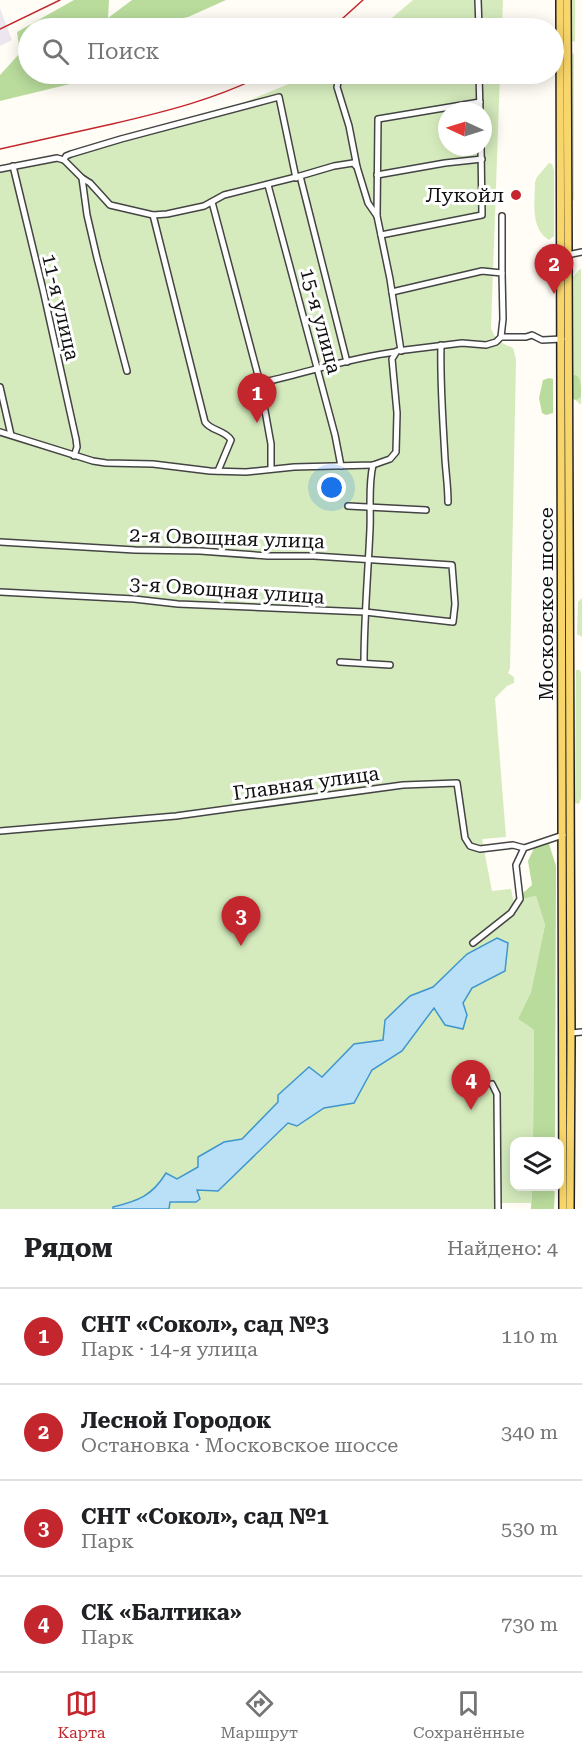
<!DOCTYPE html>
<html lang="ru">
<meta charset="utf-8">
<style>
body{margin:0;font-family:"Roboto Serif",serif;background:#f6f6f6;color:#202124}
.controls{position:absolute;right:18px;bottom:18px;display:grid;overflow:hidden;border-radius:12px;box-shadow:0 3px 15px #0003}
.controls button{width:54px;height:54px;display:grid;place-items:center;padding:0;border:0;border-bottom:2px solid #e0e0e0;background:#fff;color:#202124;font:30px sans-serif}
.compass{position:absolute;left:438px;top:102px;width:54px;height:54px;border-radius:50%;background:#fff;box-shadow:0 3px 15px #0003;rotate:274deg}
.you{position:absolute;left:332px;top:488px;width:21px;height:21px;margin:-15px;border:4px solid #fff;border-radius:50%;background:#1a73e8;box-shadow:0 0 0 9px #1a73e833}
.badge{display:grid;place-items:center;width:39px;height:39px;border-radius:50%;background:#c4262e;color:#fff;font-size:20px;font-weight:700}
.pin{position:absolute;translate:-50% -50px;filter:drop-shadow(0 2px 3px #0008)}
.pin::after{content:'';position:absolute;top:32px;width:21px;height:18px;background:inherit;clip-path:polygon(0 0,100% 0,50% 100%)}
.list{margin:0;padding:0;list-style:none}
h2{display:flex;justify-content:space-between;align-items:center;height:78px;margin:0;padding:0 24px;font-size:26px}
h2 small{font-size:20px;font-weight:400;color:#757577}
.list li{display:grid;grid-template-columns:39px 1fr auto;gap:18px;align-items:center;box-sizing:border-box;height:96px;padding:0 24px;border-top:2px solid #e0e0e0}
.list b{display:block;font-size:22px;white-space:nowrap}
.list p{margin:0;font-size:20px;white-space:nowrap;color:#757577}
.list em{font-size:20px;font-style:normal;color:#757577}
.icon{flex:none;width:33px;height:33px;fill:none;stroke:currentColor;stroke-width:2;stroke-linecap:round;stroke-linejoin:round}
.map{position:relative;flex:none;width:582px;height:1209px;overflow:hidden}
.search{position:absolute;background:#fff;box-shadow:0 3px 15px #0003;left:18px;right:18px;top:18px;height:66px;display:flex;align-items:center;gap:15px;box-sizing:border-box;padding:0 21px;border-radius:33px;color:#757577;font-size:22px}
.sheet{height:462px;background:#fff}
nav{display:flex;justify-content:space-around;align-items:center;box-sizing:border-box;height:84px;border-top:2px solid #e0e0e0;background:#fff;font-size:16px;color:#757577}
nav a{display:grid;justify-items:center;gap:3px}
nav .on{color:#c4262e}
.map>svg:first-child{display:block}
.industrial{fill:#eee6ef}
.green{fill:#d5ebbd;fill-rule:evenodd}
.forest{fill:#b9dc9c}
.water{fill:#b9e0f7;stroke:#3f96cf;stroke-width:1.5}
.lines{fill:none;stroke-linecap:round;stroke-linejoin:round}
.minor-casing{stroke:#444;stroke-width:8}
.major-casing{stroke:#222;stroke-width:10}
.minor{stroke:#fff;stroke-width:5}
.major{stroke:#f9d66b;stroke-width:7}
.rail{stroke:#c4262e;stroke-width:1.5}
.poi-dot{fill:#c4262e;stroke:#fff;stroke-width:2}
.labels{text-anchor:middle;stroke-width:6;stroke-linejoin:round;paint-order:stroke}
.poi-label{font-size:20px;fill:#111;stroke:#fff;text-anchor:end}
.street-label{font-size:20px;fill:#111;stroke:#fff}
</style>
<div class="map">
<svg width="582" height="1209" viewBox="0 0 582 1209">
<rect width="100%" height="100%" fill="#fffdf5"/>
<path class="industrial" d="M0 8 12 40 0 46Z"/>
<g class="green">
<path d="M413 0H503L502 28H380Z"/>
<path d="M570 0H575V42L570 40Z"/>
<path d="M574 53V200L573 201 570 198V56Z"/>
<path d="M313 74H500L491 328C495 340 501 343 513 348L516 359 510 668 508 673 514 677V683L507 686 495 698 506 837 482 839 492 891 511 889 516 914 523 899 536 896 545 925 531 992 518 1019 534 1030 533 1141 514 1142V1186L532 1187 531 1203H500V1209H169L170 1202H196L200 1198 197 1190 219 1191 289 1123 297 1126 324 1108 354 1103 372 1070 402 1051 434 1007 467 1015 463 1003 472 988 505 971 467 954 433 987 410 996 383 1040 354 1044 322 1077 278 1102 242 1139 224 1143 199 1167 177 1179 166 1173C152 1196 138 1201 113 1207V1209H0V169L133 139 223 111ZM447 111H483V147H447Z"/>
<path d="M549 163 552 164 554 170V236L549 240C530 228 535 202 535 182L537 177Z"/>
<path d="M580 269H581V404H580L573 398V277Z"/>
<path d="M582 598V637L577 634 578 602Z"/>
<path d="M576 670H580L581 674V798L579 804 575 803Z"/>
</g>
<g class="forest">
<path d="M74 0H109L108 18 132 0H226L188 17 146 25 141 28H28V74H101L74 83 0 101V75L20 53 17 32Z"/>
<path d="M576 375C582 379 581 390 581 397L576 400 571 398V376Z"/>
<path d="M549 378 553 379V413L546 415 542 413 539 398 543 380Z"/>
<path d="M548 841 556 866 555 1141H533L534 1030 518 1019 531 992 545 925 536 896 523 899V893L532 885 528 861 535 846Z"/>
<path d="M532 1187H555L554 1209H531Z"/>
</g>
<path class="water" d="M497 938 508 943 505 971 472 988 463 1003 467 1015 463 1029 445 1025 434 1008 402 1051 372 1070 354 1103 324 1108 297 1126 288 1123 218 1191 197 1190 200 1199 196 1202H170L169 1209H113V1207C138 1201 152 1196 166 1173L177 1179 198 1167V1157L224 1142 242 1139 278 1102V1095L309 1067 322 1077 354 1044 383 1040 385 1020 410 996 433 987 467 954Z"/>
<g class="lines">
<g class="minor-casing">
<g id="minor">
<path d="M478 0 479 28"/>
<path d="M348 74 339 78 337 87 349 126 357 167"/>
<path d="M479 74 480 111"/>
<path d="M64 160 82 178 87 215 97 258 127 371"/>
<path d="M13 166 43 290 76 439 77 447 74 456"/>
<path d="M0 169 57 158 64 160 66 156 71 154 121 139 279 97 296 178"/>
<path d="M377 175 445 163 482 159"/>
<path d="M300 176 347 362"/>
<path d="M82 178 90 183 110 205 153 215 167 214 204 206 224 195 300 176 334 166 353 163 357 167 368 203 377 216 390 279 401 351"/>
<path d="M268 185 335 435 341 466"/>
<path d="M212 202 260 383 271 444V469"/>
<path d="M153 215 205 422C211 431 225 430 231 440L218 471"/>
<path d="M377 216 378 119 480 102"/>
<path d="M502 216V273"/>
<path d="M381 235 482 215 481 147"/>
<path d="M567 255 582 252"/>
<path d="M392 292 482 271 502 273 503 319 501 337"/>
<path d="M441 345C440 383 443 421 445 459 446 474 448 487 448 502"/>
<path d="M260 383C305 373 350 358 395 352"/>
<path d="M0 387 11 435"/>
<path d="M0 432 93 461 106 463 153 464 210 471 246 472 294 467 373 465 390 459 396 452 397 413 392 359 397 351 462 343 486 345 496 342 501 337H526L532 335 542 340 562 339"/>
<path d="M348 506 426 510"/>
<path d="M0 542 135 550 200 551 268 556H314L452 565 455 604 453 622 365 612 178 604 134 599 0 592"/>
<path d="M340 662 390 665"/>
<path d="M364 663C364 619 368 574 370 529 371 508 368 486 373 465"/>
<path d="M0 831 176 816 403 785 457 783 465 838 470 846 480 849 513 845 524 848 563 835"/>
<path d="M473 943 511 913 520 899 516 865 524 848"/>
<path d="M571 1033 582 1032"/>
<path d="M492 1084 497 1094 498 1209"/>
</g>
</g>
<g class="major-casing">
<g id="major">
<path d="M560 0C562 403 563 806 563 1209"/>
<path d="M567 0 571 1040 570 1209"/>
</g>
</g>
<use href="#minor" class="minor"/>
<use href="#major" class="major"/>
<g class="rail">
<path d="M332 28 363 0"/>
<path d="M0 29 60 0"/>
<path d="M0 149C37 141 75 132 112 124 164 112 217 99 265 74"/>
</g>
</g>
<circle class="poi-dot" cx="516" cy="195" r="6"/>
<g class="labels">
<g class="poi-label">
<text x="504" y="202">Лукойл</text>
</g>
<g class="street-label">
<text transform="translate(61 307) rotate(77)" y="7">11-я улица</text>
<text transform="translate(321 321) rotate(75)" y="7">15-я улица</text>
<text transform="translate(227 538) rotate(2)" y="7">2-я Овощная улица</text>
<text transform="translate(227 590) rotate(4)" y="7">3-я Овощная улица</text>
<text transform="translate(546 604) rotate(-90)" y="7">Московское шоссе</text>
<text transform="translate(306 783) rotate(-8)" y="7">Главная улица</text>
</g>
</g>
</svg>
<div class="controls">
<button><svg class="icon" aria-label="layers" viewBox="0 0 24 24"><path d="M12 4l9 5-9 5-9-5zM3 14l9 5 9-5"/></svg></button>
</div>
<svg class="compass" viewBox="-18 -18 36 36"><path d="M0-13l5 13h-10z" fill="#e53935"/><path d="M0 13l5-13h-10z" fill="#757577"/></svg>
<div class="you"></div>
<div class="pin badge" style="left:257px;top:423px">1</div>
<div class="pin badge" style="left:554px;top:294px">2</div>
<div class="pin badge" style="left:241px;top:946px">3</div>
<div class="pin badge" style="left:471px;top:1110px">4</div>
<div class="search"><svg class="icon" aria-label="search" viewBox="0 0 24 24"><circle cx="10" cy="10" r="6"/><path d="M15 15l6 6"/></svg>Поиск</div>
</div>
<section class="sheet">
<h2>Рядом<small>Найдено: 4</small></h2>
<ul class="list">
<li><span class="badge">1</span><div><b>СНТ «Сокол», сад №3</b><p>Парк · 14-я улица</p></div><em>110 m</em></li>
<li><span class="badge">2</span><div><b>Лесной Городок</b><p>Остановка · Московское шоссе</p></div><em>340 m</em></li>
<li><span class="badge">3</span><div><b>СНТ «Сокол», сад №1</b><p>Парк</p></div><em>530 m</em></li>
<li><span class="badge">4</span><div><b>СК «Балтика»</b><p>Парк</p></div><em>730 m</em></li>
</ul>
</section>
<nav>
<a class="on"><svg class="icon" aria-label="map" viewBox="0 0 24 24"><path d="M3 6l6-2 6 2 6-2v14l-6 2-6-2-6 2zM9 4v14M15 6v14"/></svg>Карта</a>
<a><svg class="icon" aria-label="directions" viewBox="0 0 24 24"><path d="M12 3l9 9-9 9-9-9zM9 14v-3h6M13 9l2 2-2 2"/></svg>Маршрут</a>
<a><svg class="icon" aria-label="saved" viewBox="0 0 24 24"><path d="M7 4h10v16l-5-4-5 4z"/></svg>Сохранённые</a>
</nav>
